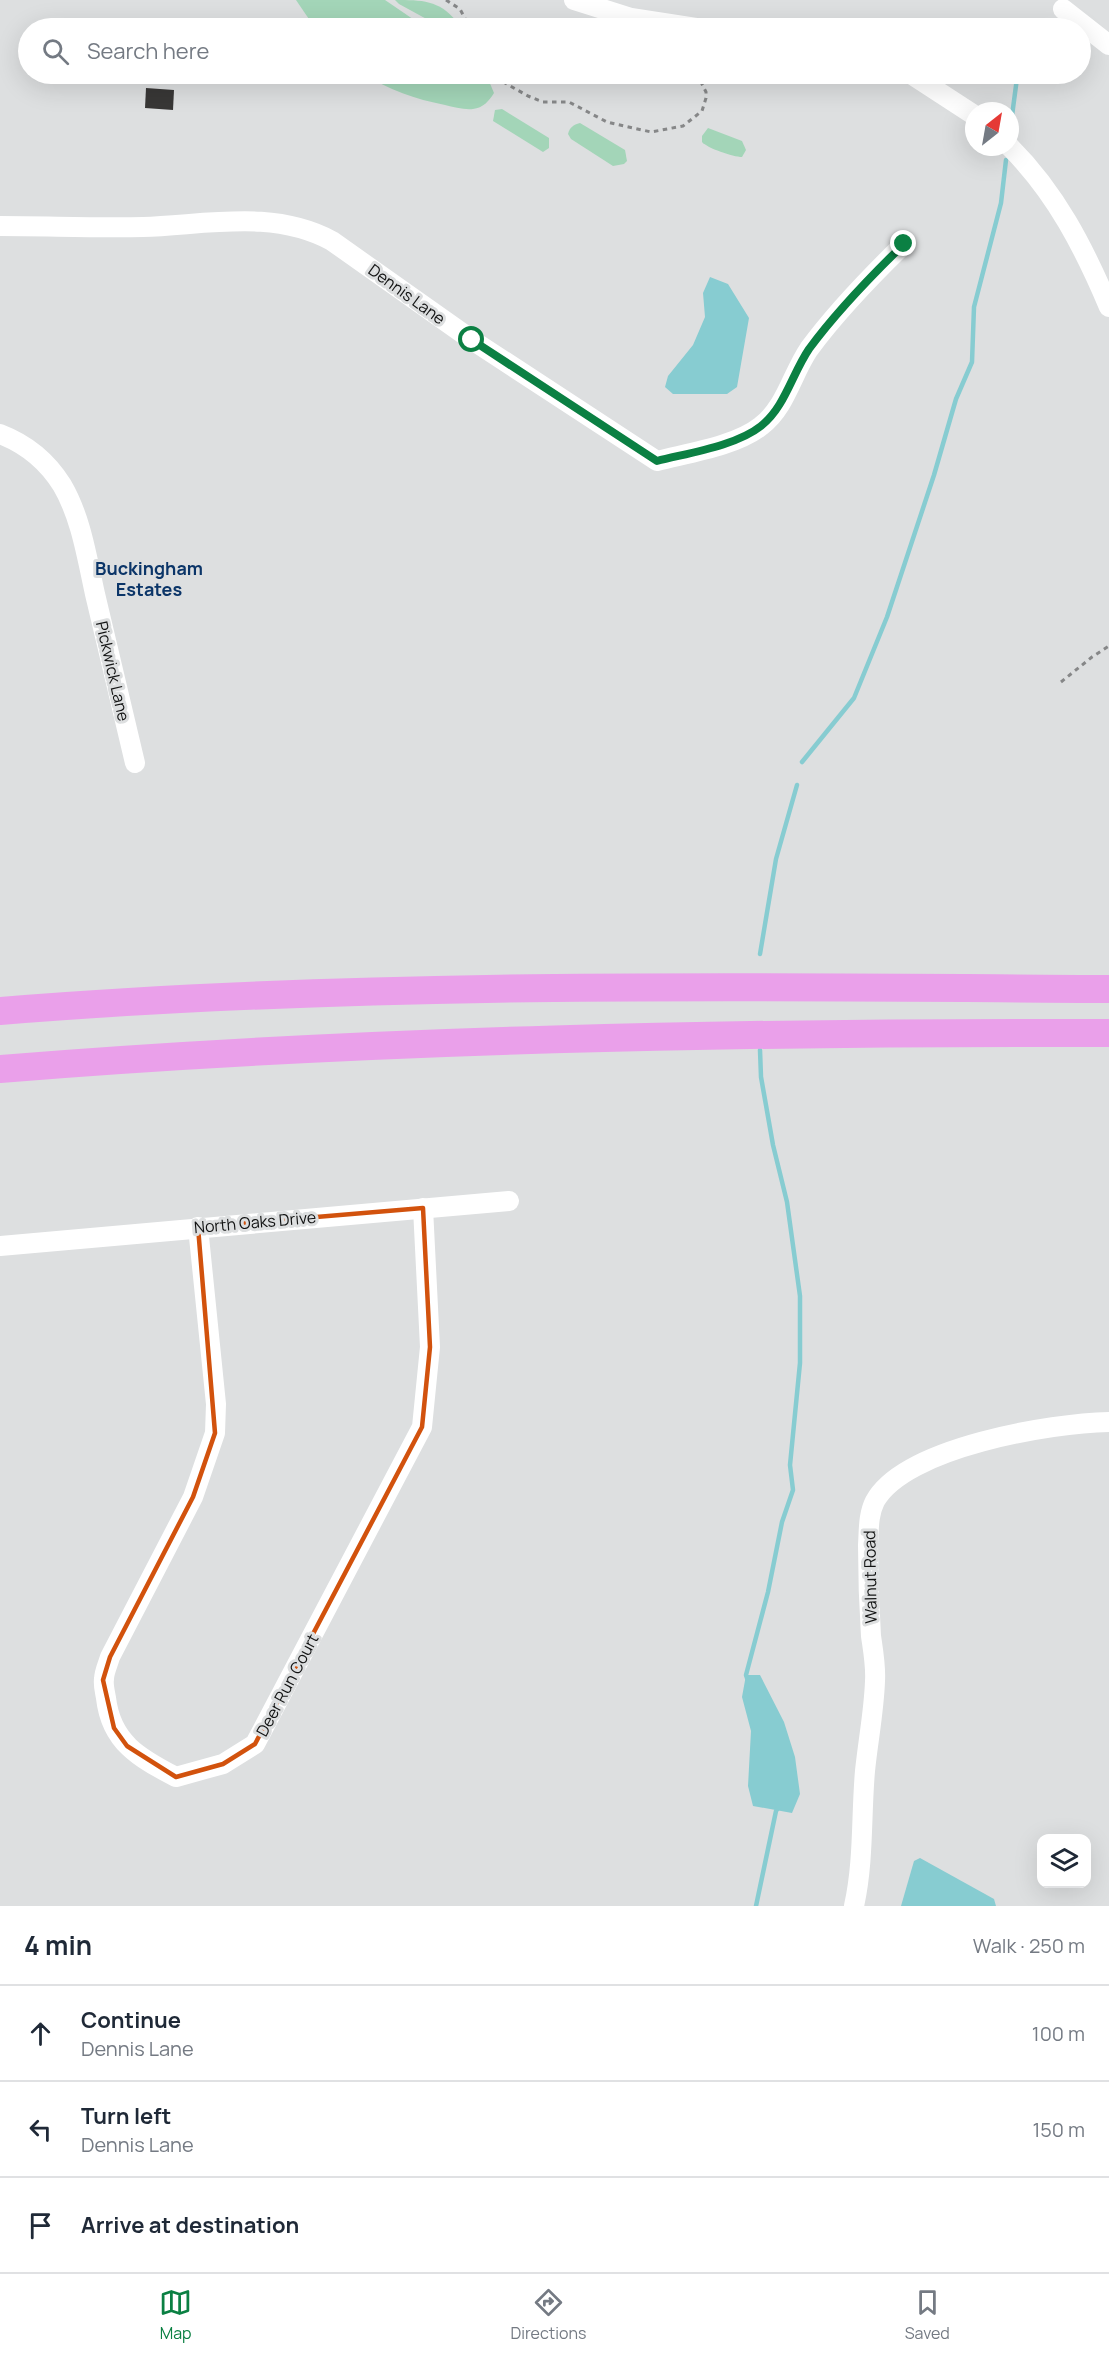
<!DOCTYPE html>
<meta charset="utf-8">
<style>
body{margin:0;font-family:Manrope,sans-serif;background:#f2f2f3;color:#1f2937}
.controls{position:absolute;right:18px;bottom:18px;display:grid;overflow:hidden;border-radius:12px;box-shadow:0 6px 24px #0002}
.controls button{width:54px;height:54px;display:grid;place-items:center;padding:0;border:0;border-bottom:2px solid #e0e1e3;background:#fff;color:#1f2937;font:30px sans-serif}
.compass{position:absolute;left:965px;top:102px;width:54px;height:54px;border-radius:50%;background:#fff;box-shadow:0 6px 24px #0002;rotate:31deg}
.stop{position:absolute;width:18px;height:18px;margin:-14px;border:4px solid #0b8043;border-radius:50%;background:#fff}
.stop.end{background:#0b8043;border-color:#fff;box-shadow:0 2px 6px #0008}
.list{margin:0;padding:0;list-style:none}
h2{display:flex;justify-content:space-between;align-items:center;height:78px;margin:0;padding:0 24px;font-size:26px}
h2 small{font-size:20px;font-weight:400;color:#747a83}
.list li{display:grid;grid-template-columns:39px 1fr auto;gap:18px;align-items:center;box-sizing:border-box;height:96px;padding:0 24px;border-top:2px solid #e0e1e3}
.list b{display:block;font-size:22px;white-space:nowrap}
.list p{margin:0;font-size:20px;white-space:nowrap;color:#747a83}
.list em{font-size:20px;font-style:normal;color:#747a83}
.icon{flex:none;width:33px;height:33px;fill:none;stroke:currentColor;stroke-width:2;stroke-linecap:round;stroke-linejoin:round}
.map{position:relative;flex:none;width:1109px;height:1906px;overflow:hidden}
.search{position:absolute;background:#fff;box-shadow:0 6px 24px #0002;left:18px;right:18px;top:18px;height:66px;display:flex;align-items:center;gap:15px;box-sizing:border-box;padding:0 21px;border-radius:33px;color:#747a83;font-size:22px}
.sheet{height:366px;background:#fff}
nav{display:flex;justify-content:space-around;align-items:center;box-sizing:border-box;height:84px;border-top:2px solid #e0e1e3;background:#fff;font-size:16px;color:#747a83}
nav a{display:grid;justify-items:center;gap:3px}
nav .on{color:#0b8043}
.map>svg:first-child{display:block}
.green{fill:#a3d5b8}
.water{fill:#87ccd1}
.lines{fill:none;stroke-linecap:round;stroke-linejoin:round}
.stream{stroke:#87ccd1;stroke-width:4.5}
.building{fill:#383736}
.path{stroke:#868788;stroke-width:3;stroke-dasharray:4.5 4.5;stroke-linecap:butt}
.minor{stroke:#fff;stroke-width:20}
.highway{stroke:#eaa0ea;stroke-width:28}
.route{stroke:#0b8043;stroke-width:8}
.marked{fill:none;stroke:#d2520d;stroke-width:4.5;stroke-linejoin:round}
.labels{text-anchor:middle;stroke-width:6;stroke-linejoin:round;paint-order:stroke}
.street-label{font-size:16px;fill:#111212;stroke:#dddfe0}
.neighbourhood-label{font-size:18px;font-weight:bold;fill:#0b3568;stroke:#dddfe0}
</style>
<div class="map">
<svg width="1109" height="1906" viewBox="0 0 1109 1906">
<rect width="100%" height="100%" fill="#dddfe0"/>
<g class="green">
<path d="M296 0H385L426 28H315Z"/>
<path d="M395 0C422 0 439 0 456 21L454 26 443 28 399 4Z"/>
<path d="M364 74H486L494 93C489 101 483 108 473 109 464 110 454 107 445 105 415 99 389 90 364 74Z"/>
<path d="M502 109 549 138V148L543 152 493 121 495 110Z"/>
<path d="M580 123 625 150 627 161 624 164 613 166 571 139 568 134C570 127 573 125 580 123Z"/>
<path d="M708 128 742 141 746 150 742 157C733 157 707 148 702 142V136Z"/>
</g>
<g class="water">
<path d="M710 277 728 284 749 318 737 387 727 394H673L665 387 668 376 693 345 705 317 703 293Z"/>
<path d="M746 1675H760L784 1722 795 1757 800 1794 792 1813 753 1806 748 1786 751 1731 742 1697Z"/>
<path d="M920 1858 994 1899 996 1906H901L914 1861Z"/>
</g>
<g class="lines">
<g class="stream">
<path d="M1010 131 1017 78"/>
<path d="M802 762 854 698 887 617 934 475 956 399 972 362 974 307 1001 203 1006 160"/>
<path d="M760 954 776 859 797 785"/>
<path d="M747 1678 746 1675 768 1592 782 1522 793 1490 790 1465 800 1363V1296L787 1202 773 1145 761 1077 760 1050"/>
<path d="M756 1906 776 1811 779 1807"/>
</g>
</g>
<path class="building" d="M146 88 174 90 173 110 145 108Z"/>
<g class="lines">
<g class="path">
<path d="M446 0 460 9 470 28"/>
<path d="M498 74 505 83 528 96 543 102H569L607 122 651 132 683 126 702 111 706 98V92L697 74"/>
<path d="M1061 682 1092 657 1109 646"/>
</g>
<g class="minor">
<path d="M574 0 631 18 696 28"/>
<path d="M1063 9 1109 45"/>
<path d="M911 74 974 115"/>
<path d="M1010 147C1056 193 1084 248 1109 307"/>
<path d="M0 226C48 226 95 228 143 227 207 225 273 209 332 241L472 340 657 461C688 453 736 446 761 426 786 407 792 374 809 349 837 311 870 277 904 244"/>
<path d="M0 434C26 444 47 461 62 485 81 517 87 558 95 594 108 650 122 707 135 763"/>
<path d="M198 1227 216 1404 215 1433 193 1497 110 1657C108 1664 104 1672 104 1679 103 1685 105 1692 106 1698 111 1742 139 1758 176 1777L223 1764 255 1744 422 1427 430 1347 423 1208"/>
<path d="M0 1246 509 1201"/>
<path d="M854 1906C864 1861 861 1816 865 1771 868 1741 874 1711 875 1681 876 1666 873 1650 871 1636 869 1606 868 1575 868 1545 869 1530 868 1515 875 1501 905 1447 1052 1423 1109 1422"/>
</g>
<g class="highway">
<path d="M0 1011C369 981 739 987 1109 989"/>
<path d="M0 1069C369 1039 739 1032 1109 1033"/>
</g>
</g>
<g class="lines">
<path class="route" d="M472 340 657 461C688 453 736 446 761 426 785 407 792 374 809 349 837 311 870 277 904 244"/>
</g>
<path class="marked" d="M423 1208 430 1347 422 1427 255 1744 223 1764 176 1777 127 1746 114 1728 103 1680 110 1657 193 1497 215 1433 198 1227Z"/>
<g class="labels">
<g class="street-label">
<text transform="translate(407 294) rotate(36)" y="6">Dennis Lane</text>
<text transform="translate(113 671) rotate(77)" y="6">Pickwick Lane</text>
<text transform="translate(255 1222) rotate(-5)" y="6">North Oaks Drive</text>
<text transform="translate(870 1577) rotate(-91)" y="6">Walnut Road</text>
<text transform="translate(287 1685) rotate(-62)" y="6">Deer Run Court</text>
</g>
<g class="neighbourhood-label">
<text x="149" y="575">Buckingham<tspan x="149" dy="21">Estates</tspan></text>
</g>
</g>
</svg>
<div class="controls">
<button><svg class="icon" aria-label="layers" viewBox="0 0 24 24"><path d="M12 4l9 5-9 5-9-5zM3 14l9 5 9-5"/></svg></button>
</div>
<svg class="compass" viewBox="-18 -18 36 36"><path d="M0-13l5 13h-10z" fill="#e53935"/><path d="M0 13l5-13h-10z" fill="#747a83"/></svg>
<div class="stop" style="left:472px;top:340px"></div>
<div class="stop end" style="left:904px;top:244px"></div>
<div class="search"><svg class="icon" aria-label="search" viewBox="0 0 24 24"><circle cx="10" cy="10" r="6"/><path d="M15 15l6 6"/></svg>Search here</div>
</div>
<section class="sheet">
<h2>4 min<small>Walk · 250 m</small></h2>
<ul class="list">
<li><svg class="icon" aria-label="ahead" viewBox="0 0 24 24"><path d="M12 20V5M6 11l6-6 6 6"/></svg><div><b>Continue</b><p>Dennis Lane</p></div><em>100 m</em></li>
<li><svg class="icon" aria-label="left" viewBox="0 0 24 24"><path d="M17 20v-9H6M10 6l-5 5 5 5"/></svg><div><b>Turn left</b><p>Dennis Lane</p></div><em>150 m</em></li>
<li><svg class="icon" aria-label="arrive" viewBox="0 0 24 24"><path d="M6 21V4h12l-3 4 3 4H6"/></svg><div><b>Arrive at destination</b></div></li>
</ul>
</section>
<nav>
<a class="on"><svg class="icon" aria-label="map" viewBox="0 0 24 24"><path d="M3 6l6-2 6 2 6-2v14l-6 2-6-2-6 2zM9 4v14M15 6v14"/></svg>Map</a>
<a><svg class="icon" aria-label="directions" viewBox="0 0 24 24"><path d="M12 3l9 9-9 9-9-9zM9 14v-3h6M13 9l2 2-2 2"/></svg>Directions</a>
<a><svg class="icon" aria-label="saved" viewBox="0 0 24 24"><path d="M7 4h10v16l-5-4-5 4z"/></svg>Saved</a>
</nav>
